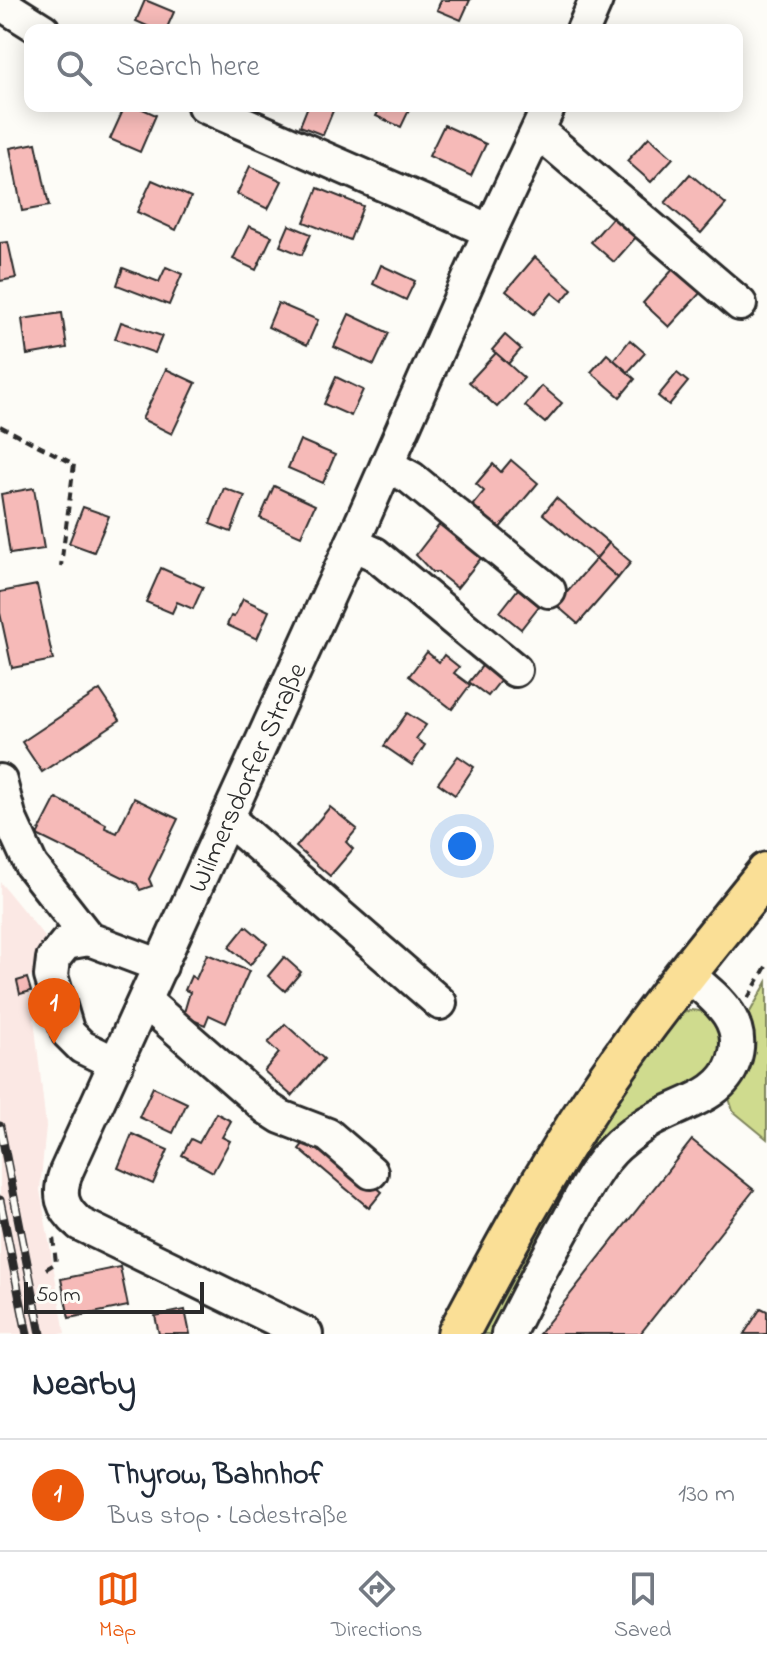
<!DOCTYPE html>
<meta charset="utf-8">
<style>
body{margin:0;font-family:"Indie Flower",sans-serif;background:#f2f2f3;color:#1f2937}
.scale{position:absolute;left:24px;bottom:20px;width:180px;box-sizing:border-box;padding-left:8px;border:4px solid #2b2b2b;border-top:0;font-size:22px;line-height:28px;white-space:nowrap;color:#2b2b2b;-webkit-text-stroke:6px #fdfcf7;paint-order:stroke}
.you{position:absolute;left:462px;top:846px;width:28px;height:28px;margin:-20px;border:6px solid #fff;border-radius:50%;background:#1a73e8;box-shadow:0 0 0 12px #1a73e833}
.badge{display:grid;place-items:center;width:52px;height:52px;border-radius:50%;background:#ea580c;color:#fff;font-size:26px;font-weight:700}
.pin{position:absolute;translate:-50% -66px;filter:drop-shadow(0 2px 4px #0008)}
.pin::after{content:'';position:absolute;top:42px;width:28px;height:24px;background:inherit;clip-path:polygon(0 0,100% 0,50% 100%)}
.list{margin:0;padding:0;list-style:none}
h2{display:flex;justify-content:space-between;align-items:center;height:104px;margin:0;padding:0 32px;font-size:34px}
h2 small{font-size:26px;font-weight:400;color:#747a83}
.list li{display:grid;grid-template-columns:52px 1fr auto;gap:24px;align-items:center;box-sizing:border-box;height:112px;padding:0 32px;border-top:2px solid #e0e1e3}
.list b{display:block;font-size:30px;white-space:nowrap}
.list p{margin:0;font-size:26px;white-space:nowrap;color:#747a83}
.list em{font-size:26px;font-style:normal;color:#747a83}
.icon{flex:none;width:44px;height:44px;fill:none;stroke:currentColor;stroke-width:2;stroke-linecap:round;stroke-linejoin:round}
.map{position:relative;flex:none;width:767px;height:1334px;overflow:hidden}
.search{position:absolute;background:#fff;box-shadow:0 4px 20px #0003;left:24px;right:24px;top:24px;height:88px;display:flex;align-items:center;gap:20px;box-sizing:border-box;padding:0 28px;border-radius:16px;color:#747a83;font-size:30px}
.sheet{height:216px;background:#fff}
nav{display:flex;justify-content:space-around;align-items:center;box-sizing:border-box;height:112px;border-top:2px solid #e0e1e3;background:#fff;font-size:22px;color:#747a83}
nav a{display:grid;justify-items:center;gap:4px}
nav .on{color:#ea580c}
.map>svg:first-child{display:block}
.built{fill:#fbe8e4}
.green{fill:#cfdb8e;stroke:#7d835c;stroke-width:2}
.building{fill:#f6bab8;stroke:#2b2b2b;stroke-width:2}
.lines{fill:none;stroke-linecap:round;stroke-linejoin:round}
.minor-casing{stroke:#2b2b2b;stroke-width:38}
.major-casing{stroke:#2b2b2b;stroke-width:46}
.path{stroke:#2b2b2b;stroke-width:4;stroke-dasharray:8 6;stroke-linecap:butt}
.minor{stroke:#fdfcf7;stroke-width:32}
.major{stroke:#fadf96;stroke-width:40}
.rail-casing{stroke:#2b2b2b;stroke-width:9}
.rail{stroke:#fdfcf7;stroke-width:6;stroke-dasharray:18;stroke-linecap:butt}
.labels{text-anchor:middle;stroke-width:8;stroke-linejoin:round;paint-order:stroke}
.street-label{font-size:28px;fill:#2b2b2b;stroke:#fdfcf7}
</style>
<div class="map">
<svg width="767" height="1334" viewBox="0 0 767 1334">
<rect width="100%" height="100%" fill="#fdfcf7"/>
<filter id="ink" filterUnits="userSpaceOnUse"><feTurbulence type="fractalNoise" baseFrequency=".0125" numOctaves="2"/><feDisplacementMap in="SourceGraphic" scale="16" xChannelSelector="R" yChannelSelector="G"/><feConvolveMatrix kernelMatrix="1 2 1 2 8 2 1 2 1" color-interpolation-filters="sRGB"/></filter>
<g filter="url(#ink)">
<path class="built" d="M0 882 45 937 37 955 32 976 27 978 31 991 46 1126 40 1190 65 1333 61 1334H0Z"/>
<g class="green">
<path d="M767 982V1139L733 1111 727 1092 746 1019Z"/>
<path d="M690 1010C709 1010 714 1019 724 1035L718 1069 665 1101 493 1334H475L560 1178 677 1016Z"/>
</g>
<g class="building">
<path d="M145 0 174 12 166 30H156L136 21Z"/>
<path d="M441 0H470L461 20 437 10Z"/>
<path d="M125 106H136L156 115 140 152 110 139Z"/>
<path d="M308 106H335L323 135 300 126Z"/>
<path d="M381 106H411L401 127 376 116Z"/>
<path d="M444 125 486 144 471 176 429 156Z"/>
<path d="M649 137 673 158 651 182 627 161Z"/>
<path d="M36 143 49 206 22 211 10 148Z"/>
<path d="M250 166 282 181 268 209 237 194Z"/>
<path d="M690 174 726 204 701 233 665 203Z"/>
<path d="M152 180 191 197 176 230 137 212Z"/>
<path d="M318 188 363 206 350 240 304 222Z"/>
<path d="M613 217 636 237 614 262 591 242Z"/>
<path d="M289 225 311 234 302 255 280 246Z"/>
<path d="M249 226 272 236 256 270 233 259Z"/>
<path d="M8 242 16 278 0 281V243Z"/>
<path d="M535 257 572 289 562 301 552 293 534 314 506 291Z"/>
<path d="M381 265 415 281 406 300 373 284Z"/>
<path d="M166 267 182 274 169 305 117 285 123 268 159 282Z"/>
<path d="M675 267 702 291 669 327 643 303Z"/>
<path d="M278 303 318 320 307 345 268 327Z"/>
<path d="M62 313 67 348 27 355 22 319Z"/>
<path d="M349 314 389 333 374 365 334 347Z"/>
<path d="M121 322 162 336 155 353 115 339Z"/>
<path d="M505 335 521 349 508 364 492 350Z"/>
<path d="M630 340 645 353 628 372 614 360Z"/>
<path d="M496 353 524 378 497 407 469 382Z"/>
<path d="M607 354 635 379 620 397 591 372Z"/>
<path d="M166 369 196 383 172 434 142 419Z"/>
<path d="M677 373 688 382 669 405 658 396Z"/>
<path d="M336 377 363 390 351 416 324 404Z"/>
<path d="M542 386 562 403 545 423 525 406Z"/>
<path d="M300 440 335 455 323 483 288 468Z"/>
<path d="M511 460 538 483 499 529 472 506 484 491 476 484 493 464 501 472Z"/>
<path d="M274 486 315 505 301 536 260 518Z"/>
<path d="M34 488 44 549 10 554 1 494Z"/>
<path d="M224 488 245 496 231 532 210 524Z"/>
<path d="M556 498 609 543 596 559 543 514Z"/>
<path d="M83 507 109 516 94 552 69 543Z"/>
<path d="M440 524 482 557 457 588 437 572H432L416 555Z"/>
<path d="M609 543 631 562 618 578 596 559Z"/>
<path d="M596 559 618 578 578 624 556 605Z"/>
<path d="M161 568 203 587 193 609 177 602 172 613 146 602Z"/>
<path d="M37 585 53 660 12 668 0 613V592Z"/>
<path d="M518 589 539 606 521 629 500 612Z"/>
<path d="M243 599 269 611 257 639 227 625 231 616 234 617Z"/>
<path d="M427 652 439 662 444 655 459 667 454 673 470 685 452 709 409 676Z"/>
<path d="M486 661 504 676 488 696 469 682Z"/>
<path d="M100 690 120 720 42 772 22 742Z"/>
<path d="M407 713 426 725 416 739 425 745 412 765 384 746Z"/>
<path d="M458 756 474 767 455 795 438 783Z"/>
<path d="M56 798 106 824 105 828 117 833 134 798 178 819 149 879 152 886 140 890 137 884 37 835Z"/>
<path d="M330 807 357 829 346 842 353 849 330 876 296 847Z"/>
<path d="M246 926 267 944 250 965 229 947Z"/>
<path d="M207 954 249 971 226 1023 209 1015 205 1025 183 1016 190 992 185 990 191 976 196 979Z"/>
<path d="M284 957 301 972 285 991 268 976Z"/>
<path d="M27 978 31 991 20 994 17 981Z"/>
<path d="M285 1024 324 1059 292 1096 264 1071 279 1053 268 1043Z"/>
<path d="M153 1087 187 1103 173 1133 139 1117Z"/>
<path d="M216 1113 231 1121 222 1137 230 1141 213 1172 182 1155 191 1139 199 1143Z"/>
<path d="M312 1133 382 1192 369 1208 299 1149Z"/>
<path d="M132 1134 168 1150 153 1184 118 1168Z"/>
<path d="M692 1140 754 1190 640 1334H539Z"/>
<path d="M120 1267 128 1306 69 1318 61 1279Z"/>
<path d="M761 1308 767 1311V1334H744Z"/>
<path d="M185 1310 190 1334H159L155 1316Z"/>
</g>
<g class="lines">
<g class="minor-casing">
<g id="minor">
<path d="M0 3 43 30"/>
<path d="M583 30 596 0"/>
<path d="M204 106 490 231"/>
<path d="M538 131 740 304"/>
<path d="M387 465 411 478 549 591"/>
<path d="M352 544 375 554 515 670"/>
<path d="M0 781 10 819 31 865 89 939"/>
<path d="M227 818 440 1003"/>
<path d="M145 1001 267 1108 281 1117 328 1135 371 1172"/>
<path d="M117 1064 82 1047 68 1033 51 976 53 959 66 943 89 939 161 966"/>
<path id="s1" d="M306 1334 80 1224C61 1208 58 1195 66 1172L352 544 490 231 549 106"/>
<path d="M508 1334C527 1296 547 1258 568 1221 582 1195 596 1165 618 1145 631 1134 643 1124 658 1117 686 1102 723 1095 734 1061 748 1020 714 997 686 973"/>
</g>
</g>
<g class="major-casing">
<path id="major" d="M458 1334C501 1253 545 1172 596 1096 648 1018 708 946 767 873"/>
</g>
<g class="path">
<path d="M0 426 74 464 61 566"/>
<path d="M748 998 767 965"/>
<path d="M46 1269 56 1263 53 1237"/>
</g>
<use href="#minor" class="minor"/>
<use href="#major" class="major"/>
<g class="rail-casing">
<g id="rail">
<path d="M0 1126 41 1334"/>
<path d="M0 1200 27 1334"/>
</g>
</g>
<use href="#rail" class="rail"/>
</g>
</g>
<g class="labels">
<g class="street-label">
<text dy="10" stroke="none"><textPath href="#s1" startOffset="744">Wilmersdorfer Straße</textPath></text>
</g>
</g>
</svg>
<div class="scale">50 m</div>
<div class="you"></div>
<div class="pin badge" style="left:54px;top:1044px">1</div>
<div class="search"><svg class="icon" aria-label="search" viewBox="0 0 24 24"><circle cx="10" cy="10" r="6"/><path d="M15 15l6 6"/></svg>Search here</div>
</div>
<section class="sheet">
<h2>Nearby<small></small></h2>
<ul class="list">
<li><span class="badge">1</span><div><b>Thyrow, Bahnhof</b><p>Bus stop · Ladestraße</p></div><em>130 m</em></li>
</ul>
</section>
<nav>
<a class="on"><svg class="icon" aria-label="map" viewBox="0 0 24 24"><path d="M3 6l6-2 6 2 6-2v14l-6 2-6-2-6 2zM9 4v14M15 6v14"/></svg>Map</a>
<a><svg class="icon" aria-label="directions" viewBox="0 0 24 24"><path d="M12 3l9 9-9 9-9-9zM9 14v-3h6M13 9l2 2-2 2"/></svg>Directions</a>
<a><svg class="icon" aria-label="saved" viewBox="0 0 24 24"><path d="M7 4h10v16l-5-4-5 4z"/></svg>Saved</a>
</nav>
